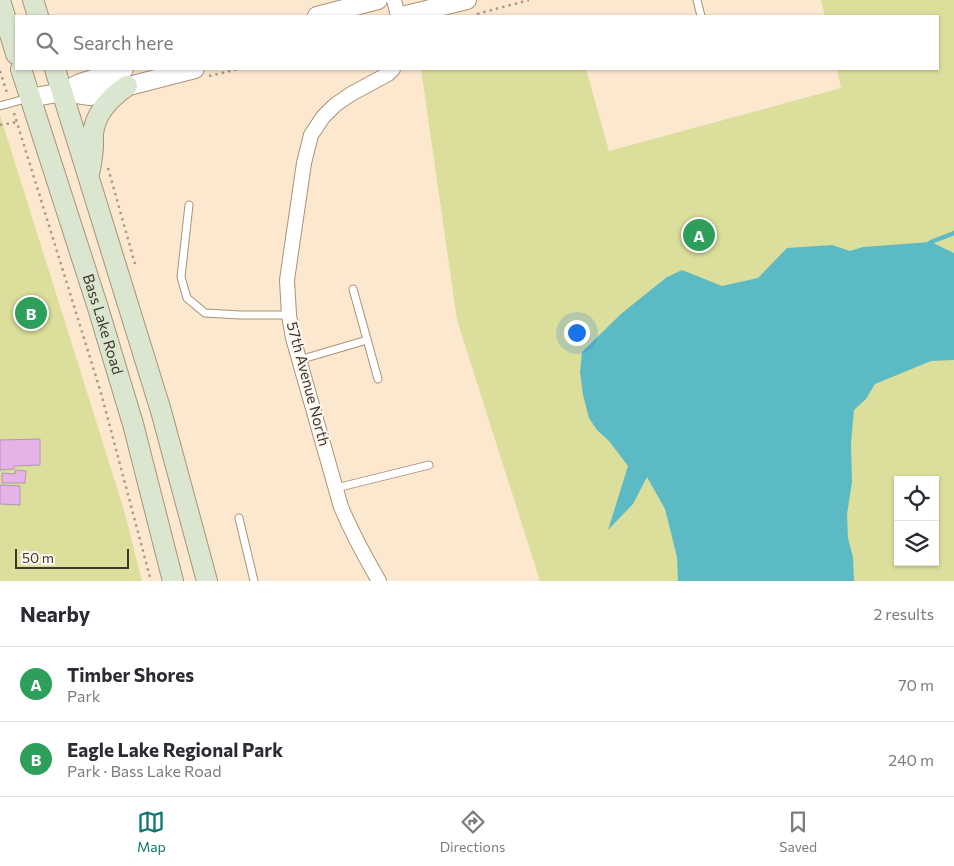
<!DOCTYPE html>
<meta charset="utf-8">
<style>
body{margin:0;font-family:Commissioner,sans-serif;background:#f7f7f7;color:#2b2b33}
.controls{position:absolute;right:15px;bottom:15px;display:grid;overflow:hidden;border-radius:0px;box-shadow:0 1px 4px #0004}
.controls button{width:45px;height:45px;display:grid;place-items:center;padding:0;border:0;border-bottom:1px solid #e1e1e2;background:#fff;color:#2b2b33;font:25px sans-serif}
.scale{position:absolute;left:15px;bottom:12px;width:114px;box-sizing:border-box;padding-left:5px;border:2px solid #41372b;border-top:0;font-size:14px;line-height:18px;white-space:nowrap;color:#41372b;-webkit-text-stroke:4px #fcf7f1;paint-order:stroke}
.you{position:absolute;left:576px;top:332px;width:18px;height:18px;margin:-12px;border:4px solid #fff;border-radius:50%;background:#1a73e8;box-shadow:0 0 0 8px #1a73e833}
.badge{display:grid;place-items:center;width:32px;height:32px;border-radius:50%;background:#0f766e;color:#fff;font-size:16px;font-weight:700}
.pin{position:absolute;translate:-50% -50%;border:2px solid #fff;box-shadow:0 1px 5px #0006}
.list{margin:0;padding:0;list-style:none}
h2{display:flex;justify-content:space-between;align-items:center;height:65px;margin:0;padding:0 20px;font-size:21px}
h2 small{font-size:16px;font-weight:400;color:#7c7c81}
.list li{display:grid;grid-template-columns:32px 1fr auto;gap:15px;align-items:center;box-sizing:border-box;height:75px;padding:0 20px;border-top:1px solid #e1e1e2}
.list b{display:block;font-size:19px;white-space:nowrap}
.list p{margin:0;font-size:16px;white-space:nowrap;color:#7c7c81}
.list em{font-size:16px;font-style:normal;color:#7c7c81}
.icon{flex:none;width:28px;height:28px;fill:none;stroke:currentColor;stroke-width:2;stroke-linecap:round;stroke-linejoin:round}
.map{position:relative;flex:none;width:954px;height:581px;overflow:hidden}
.search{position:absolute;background:#fff;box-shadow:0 1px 4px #0004;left:15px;right:15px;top:15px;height:55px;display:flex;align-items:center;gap:12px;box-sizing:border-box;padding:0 18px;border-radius:0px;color:#7c7c81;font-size:19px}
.sheet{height:215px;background:#fff}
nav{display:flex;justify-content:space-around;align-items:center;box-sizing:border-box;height:70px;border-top:1px solid #e1e1e2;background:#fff;font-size:14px;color:#7c7c81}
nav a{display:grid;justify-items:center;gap:2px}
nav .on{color:#0f766e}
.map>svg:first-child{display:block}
.green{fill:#dbdf9b;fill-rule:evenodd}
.water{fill:#5cbac5}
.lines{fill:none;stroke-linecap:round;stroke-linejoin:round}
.stream{stroke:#5cbac5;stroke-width:4.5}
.building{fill:#e5b3e8;stroke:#af96b1}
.service-casing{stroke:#aa9377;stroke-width:9}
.minor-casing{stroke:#aa9377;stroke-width:16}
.tertiary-casing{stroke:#aa9377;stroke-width:20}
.secondary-casing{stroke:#aa9377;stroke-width:22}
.path{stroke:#ab9b88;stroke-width:2.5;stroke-dasharray:2.5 4;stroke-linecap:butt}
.service{stroke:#fff;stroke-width:7}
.minor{stroke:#fff;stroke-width:14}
.tertiary{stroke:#fff;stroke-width:18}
.secondary{stroke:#dae6cf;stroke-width:20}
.labels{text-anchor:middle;stroke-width:4;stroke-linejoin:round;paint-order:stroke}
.street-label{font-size:15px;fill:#41372b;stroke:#fcf7f1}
</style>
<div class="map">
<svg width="954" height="581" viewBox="0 0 954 581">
<rect width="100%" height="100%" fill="#fce8cf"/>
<g class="green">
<path d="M821 0H954V581H540L457 320 421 69H586L609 151 841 88 837 69H938V16H825ZM898 480H935V562H898Z"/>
<path d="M0 115 124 510 142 581H0Z"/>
</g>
<path class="water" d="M931 242 954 253V360L931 361 875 384 866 399 854 410 851 443 852 482 847 514 848 538 853 557 854 581H678L677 557 665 509 647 477 633 504 608 530 628 466 609 441 597 430 589 418 583 395 580 372 582 352 622 313 667 277 682 270 722 286 758 278 787 248 832 245 850 251 863 247Z"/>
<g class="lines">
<path class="stream" d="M926 246 931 242 954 233"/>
</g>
<g class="building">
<path d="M40 439V465L14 466V469L0 470V440Z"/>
<path d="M15 470 26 471 25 483H2V473L15 474Z"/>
<path d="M0 485 20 486V505L0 504Z"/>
</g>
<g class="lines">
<g class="service-casing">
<g id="service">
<path d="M697 0 701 16"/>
<path d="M0 106 29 98"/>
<path d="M189 205 181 277 187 298 205 313 240 315H289"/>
<path d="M353 289 378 379"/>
<path d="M299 360 367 340"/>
<path d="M336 488 429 465"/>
<path d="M239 518 254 581"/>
</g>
</g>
<g class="minor-casing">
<g id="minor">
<path d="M394 0 398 16"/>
<path d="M379 581C365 557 352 533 341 507L293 338 289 315 287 280 304 163 311 135 323 117 335 105 351 94 388 74 393 69"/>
</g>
</g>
<g class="tertiary-casing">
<g id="tertiary">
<path d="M317 16 378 0"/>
<path d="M402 16 467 0"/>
<path d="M63 92 80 83 124 69"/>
<path d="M29 98 63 92 90 96 195 69"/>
</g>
</g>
<g class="secondary-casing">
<g id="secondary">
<path d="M0 0 16 54"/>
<path d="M33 0 38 16"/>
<path id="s1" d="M21 69 98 308 133 424 173 581"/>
<path d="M55 69 161 411 207 581"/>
<path d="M90 170C91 162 93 154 93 146 93 142 93 138 93 134 95 113 111 97 127 86"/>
</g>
</g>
<g class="path">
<path d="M477 14 529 0"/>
<path d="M0 71 7 93"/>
<path d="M209 76 239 69"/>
<path d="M14 113 101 393 151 581"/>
<path d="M0 125 17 122"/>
<path d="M108 168 135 264"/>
</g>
<use href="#service" class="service"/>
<use href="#minor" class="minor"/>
<use href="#tertiary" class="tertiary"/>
<use href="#secondary" class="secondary"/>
</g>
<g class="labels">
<g class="street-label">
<text dy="5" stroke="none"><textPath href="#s1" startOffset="268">Bass Lake Road</textPath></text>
<text transform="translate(308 384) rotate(75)" y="5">57th Avenue North</text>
</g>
</g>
</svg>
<div class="controls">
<button><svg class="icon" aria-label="locate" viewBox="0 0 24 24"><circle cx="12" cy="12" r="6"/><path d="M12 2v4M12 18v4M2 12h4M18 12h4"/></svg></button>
<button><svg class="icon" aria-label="layers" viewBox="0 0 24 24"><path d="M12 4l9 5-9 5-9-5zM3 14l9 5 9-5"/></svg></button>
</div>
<div class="scale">50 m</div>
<div class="you"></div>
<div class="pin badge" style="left:699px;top:235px;background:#2e9e5b">A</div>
<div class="pin badge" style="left:31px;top:313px;background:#2e9e5b">B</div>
<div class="search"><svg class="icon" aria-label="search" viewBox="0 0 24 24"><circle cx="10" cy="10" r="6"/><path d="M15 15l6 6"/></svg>Search here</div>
</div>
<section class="sheet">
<h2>Nearby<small>2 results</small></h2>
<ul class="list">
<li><span class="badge" style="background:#2e9e5b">A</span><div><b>Timber Shores</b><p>Park</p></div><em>70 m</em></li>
<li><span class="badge" style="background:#2e9e5b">B</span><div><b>Eagle Lake Regional Park</b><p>Park · Bass Lake Road</p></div><em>240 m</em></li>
</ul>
</section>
<nav>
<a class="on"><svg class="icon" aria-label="map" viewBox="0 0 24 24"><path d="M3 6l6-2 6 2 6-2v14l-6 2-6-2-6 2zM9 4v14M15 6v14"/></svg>Map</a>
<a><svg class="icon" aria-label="directions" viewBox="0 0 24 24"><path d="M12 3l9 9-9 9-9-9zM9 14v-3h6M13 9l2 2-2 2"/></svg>Directions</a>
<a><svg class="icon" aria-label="saved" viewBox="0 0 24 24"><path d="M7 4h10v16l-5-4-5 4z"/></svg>Saved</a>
</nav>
